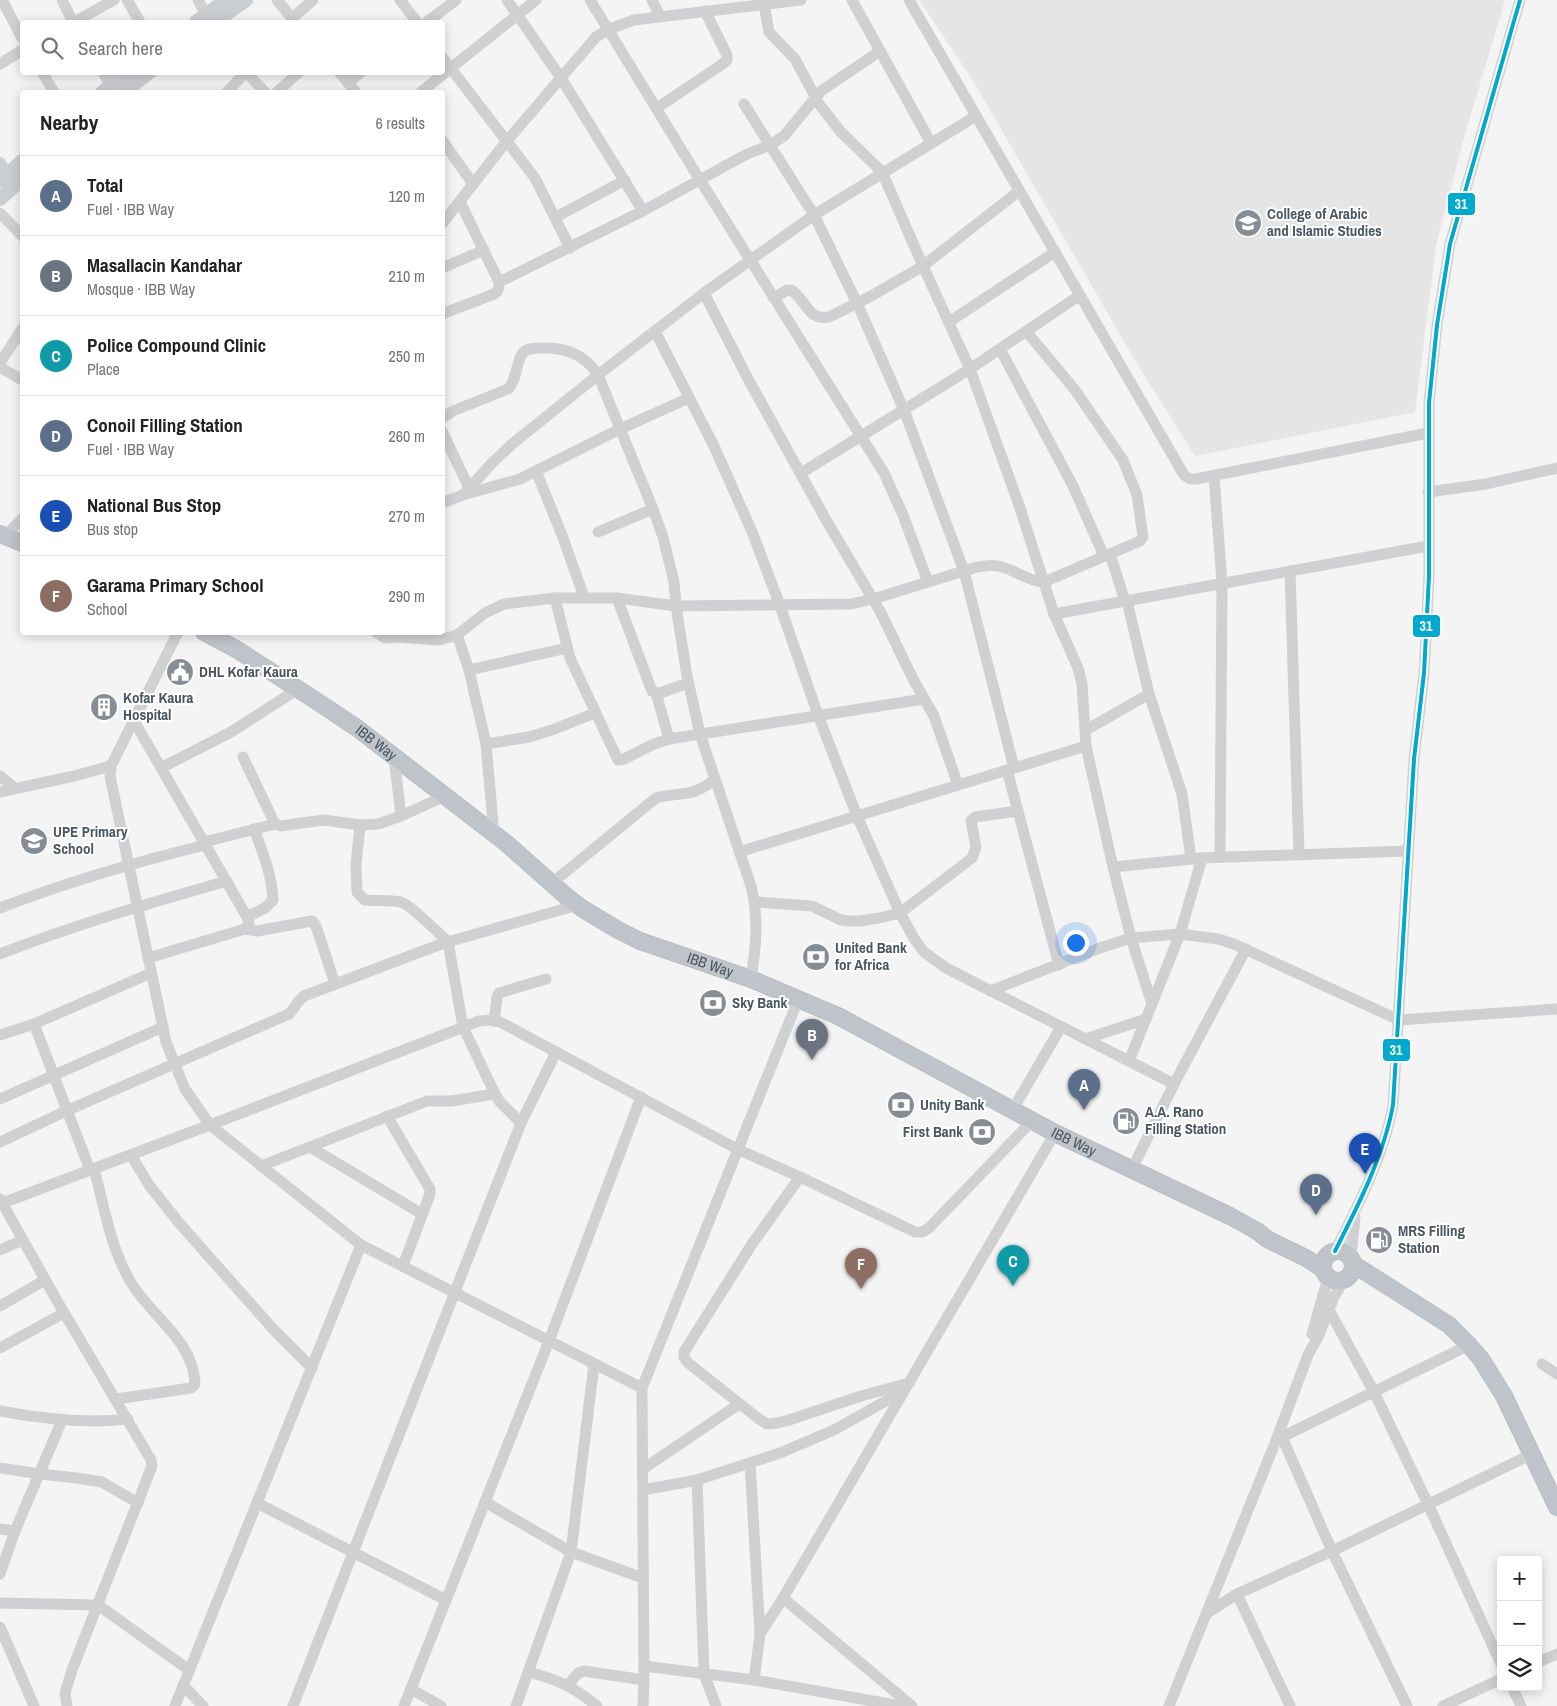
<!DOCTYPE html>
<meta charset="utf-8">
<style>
body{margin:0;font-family:"Archivo Narrow",sans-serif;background:#f2f2f2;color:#222}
.controls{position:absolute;right:15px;bottom:15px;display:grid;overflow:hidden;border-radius:5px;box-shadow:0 2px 12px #0003}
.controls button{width:45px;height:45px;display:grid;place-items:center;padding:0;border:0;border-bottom:1px solid #e0e0e0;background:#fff;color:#222;font:25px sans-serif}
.you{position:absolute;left:1075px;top:942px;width:18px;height:18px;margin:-12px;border:4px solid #fff;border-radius:50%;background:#1a73e8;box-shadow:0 0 0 8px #1a73e833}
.badge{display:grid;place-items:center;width:32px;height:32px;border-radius:50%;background:#b45309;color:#fff;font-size:16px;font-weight:700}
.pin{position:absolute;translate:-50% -41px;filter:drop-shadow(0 1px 2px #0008)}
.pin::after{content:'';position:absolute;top:26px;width:18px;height:15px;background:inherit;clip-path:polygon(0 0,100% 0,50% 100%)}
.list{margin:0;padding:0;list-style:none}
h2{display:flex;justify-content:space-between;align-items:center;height:65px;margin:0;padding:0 20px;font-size:21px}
h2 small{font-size:16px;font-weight:400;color:#767676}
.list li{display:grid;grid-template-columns:32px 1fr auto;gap:15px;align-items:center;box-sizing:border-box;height:80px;padding:0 20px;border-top:1px solid #e0e0e0}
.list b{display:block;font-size:19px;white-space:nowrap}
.list p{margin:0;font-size:16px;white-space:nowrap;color:#767676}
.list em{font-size:16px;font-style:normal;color:#767676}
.icon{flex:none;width:28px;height:28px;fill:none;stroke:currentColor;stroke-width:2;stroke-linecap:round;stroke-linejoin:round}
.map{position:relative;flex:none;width:1557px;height:1706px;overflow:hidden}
.search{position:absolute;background:#fff;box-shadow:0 2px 12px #0003;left:20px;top:20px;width:425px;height:55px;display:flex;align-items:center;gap:12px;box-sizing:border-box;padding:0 18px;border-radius:5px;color:#767676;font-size:19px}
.panel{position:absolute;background:#fff;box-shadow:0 2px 12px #0003;left:20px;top:90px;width:425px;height:545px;border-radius:5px}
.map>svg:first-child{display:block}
.education{fill:#e6e5e6}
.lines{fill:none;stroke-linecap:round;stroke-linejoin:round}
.highway-casing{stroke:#b9bec3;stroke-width:18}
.minor{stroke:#ced0d2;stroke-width:11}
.major{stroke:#caced1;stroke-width:14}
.highway{stroke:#bec4c9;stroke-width:16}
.bus-1-casing{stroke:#fff;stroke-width:8}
.bus-1{stroke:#00a9ce;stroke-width:4}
.labels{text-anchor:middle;stroke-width:4;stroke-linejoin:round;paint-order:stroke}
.poi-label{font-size:15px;font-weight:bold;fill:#4a5661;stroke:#fff;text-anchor:start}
.street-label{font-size:15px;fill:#4a5661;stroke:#fff}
.line-badge{stroke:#fff;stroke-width:2}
.badge-label{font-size:14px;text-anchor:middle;font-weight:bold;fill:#fff}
</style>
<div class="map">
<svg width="1557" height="1706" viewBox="0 0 1557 1706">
<rect width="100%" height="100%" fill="#f4f4f4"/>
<path class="education" d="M919 0H1505L1463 141 1436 245 1415 412 1195 456 1137 364 972 79Z"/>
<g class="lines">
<g class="highway-casing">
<g id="highway">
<path d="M0 534 22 543"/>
<path id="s1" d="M204 632 236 649 315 700 357 728 506 843 567 897 583 909 618 930 640 941 751 979 838 1016 1055 1133 1230 1216 1257 1231 1267 1239 1306 1258 1323 1269"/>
<circle cx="1338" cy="1266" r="15"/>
<path d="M1353 1264 1449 1325 1469 1345 1481 1359 1504 1396 1557 1507"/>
</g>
</g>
<g class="minor">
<path d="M2 0 22 38"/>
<path d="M62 0 73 22"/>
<path d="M127 0 140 22"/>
<path d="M198 0 206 15"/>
<path d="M277 0 295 22"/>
<path d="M400 0 417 22"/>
<path d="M507 0 561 78 643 211"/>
<path d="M590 0 700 180 884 473 903 515 928 582"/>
<path d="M652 0 660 16"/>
<path d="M852 0 931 143"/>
<path d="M909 0 1184 475 1190 479H1196L1428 433"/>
<path d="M764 4 769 32 795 59 819 104 840 131 882 172 923 266 970 369 1019 505 1054 614 1078 668 1082 684 1086 746 1113 867 1131 938 1152 1004"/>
<path d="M292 18 313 0"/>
<path d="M74 22 114 0"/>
<path d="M427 22 456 0"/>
<path d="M442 57 535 178 570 248"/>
<path d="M0 64 22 50"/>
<path d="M42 72 54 92"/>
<path d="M103 72 111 86"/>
<path d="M246 72 265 92"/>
<path d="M339 72 356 92"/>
<path d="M348 83 361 72"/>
<path d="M227 92 246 72"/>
<path d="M277 92 299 72"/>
<path d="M421 92 536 0"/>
<path d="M744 104 814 215 857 303 904 410 964 571 1014 768"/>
<path d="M657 108 724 63 727 60V55L705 11"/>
<path d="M442 140 473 184"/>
<path d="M0 162 11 180"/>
<path d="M0 213 22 236"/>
<path d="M556 217 625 180"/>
<path d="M442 224 506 142 596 37 609 29 634 20 801 0"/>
<path d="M442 268 484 250"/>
<path d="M499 282 643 211 747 154 770 145 784 136 821 91 880 51"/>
<path d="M704 293 747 377 825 518 881 613 913 679 934 716 958 785"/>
<path d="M774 298 787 290H791C807 300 807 321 829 317L873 295 923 266 1019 191"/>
<path d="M442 314 494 294C499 291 499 287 499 282L460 202"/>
<path d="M949 322 1055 252"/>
<path d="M655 331 714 446 753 534 779 603 818 715 857 816 900 913 915 940 924 952 946 968 1174 1084"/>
<path d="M1000 349 1073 486 1104 556"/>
<path d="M0 363 22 329"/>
<path d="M0 367 22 380"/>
<path d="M442 418 453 411 508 389C518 379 515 363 523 353 527 348 535 348 541 348 565 347 585 354 598 375L653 509 663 537 674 582 676 606 687 676 700 734 751 886C759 918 756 947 751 979"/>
<path d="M442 431 469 488"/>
<path d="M536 471 562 535 584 597"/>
<path d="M801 473 970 369 1080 295"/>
<path d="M1214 476 1222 583 1220 857"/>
<path d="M1428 492 1486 484 1557 468"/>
<path d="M463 495 492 463 511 445 598 375 704 293 814 215 976 116"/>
<path d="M442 503 463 495 520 479 620 429 689 398"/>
<path d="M598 532 653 509"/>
<path d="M5 536 22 519"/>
<path d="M1110 554 1125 601"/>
<path d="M1290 571 1299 855"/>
<path d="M555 598 570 658 618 760 624 759 654 744 669 739 924 699"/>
<path d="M617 598 652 691 656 693 669 739"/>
<path d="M1127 601 1149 694 1182 794 1191 859"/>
<path d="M1054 614 1428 546"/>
<path d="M178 632 111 766 110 776 166 1042 185 1089 210 1125 361 1245 642 1388"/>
<path d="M376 632 385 638 398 637 439 640 457 635 485 613 504 604 555 598H617L676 606 851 604 873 599 977 567C986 566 993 564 1002 567 1017 571 1027 581 1044 582L1140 541 1143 537 1137 495 1123 460 1075 390 1026 331"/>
<path d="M457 635 469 670 486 744 494 834"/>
<path d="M469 670 567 648"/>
<path d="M656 693H660L688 683"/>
<path d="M134 721 247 917 249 923 245 929"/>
<path d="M1086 730 1149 694"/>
<path d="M486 744 529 737 552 730 595 713"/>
<path d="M243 757 275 824"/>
<path d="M394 757 401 816"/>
<path d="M161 768 231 732 298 689"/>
<path d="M1007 770 1059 965"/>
<path d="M0 776 15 788"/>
<path d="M0 792 74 776 111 766"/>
<path d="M360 825 356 865 357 892 365 900C377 901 389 900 401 902 409 904 440 934 448 942L463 1027 495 1094 500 1102 521 1123"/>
<path d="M204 842 275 824 280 826 324 820 360 825 378 824 401 816 445 796"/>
<path d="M739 852 1086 746"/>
<path d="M1113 867 1202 858 1408 851"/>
<path d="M552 883 656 798C682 791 691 799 715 779"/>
<path d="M755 902 812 906 841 920 849 921H860L879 918 900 913 972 858 976 847 971 821 975 817 1018 811"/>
<path d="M0 908C67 882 136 862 205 845"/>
<path d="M247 917 265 908 273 900C272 875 263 853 254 829"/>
<path d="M0 954C74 925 150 903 227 881"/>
<path d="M148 958 245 929 257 931 312 921 316 926 335 984"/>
<path d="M990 991 1100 948 1131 938 1180 934 1218 939 1234 944 1399 1020 1557 1009"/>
<path d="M494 1021 497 997 499 993 546 979"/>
<path d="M34 1024 90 1170"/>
<path d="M0 1035 34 1024 151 973"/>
<path d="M1085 1039 1146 1019"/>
<path d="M1129 1061 1180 934 1202 858"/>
<path d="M0 1099 163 1027"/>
<path d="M1012 1111 1061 1027"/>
<path d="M387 1116 430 1189V1194L403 1266"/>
<path d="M0 1142 66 1111 289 1014C295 1008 297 1001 304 996L444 943 578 905"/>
<path d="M310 1147 422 1214"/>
<path d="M131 1155 149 1185 180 1224 274 1330 312 1368"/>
<path d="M261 1166 427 1101H451L495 1094"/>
<path d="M94 1169C104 1205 110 1246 129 1279 149 1316 193 1338 195 1384L191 1388 116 1399"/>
<path d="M1132 1169 1174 1084 1246 949"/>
<path d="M800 1177 752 1244 684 1352V1357L687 1362 759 1419 767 1424 777 1423 789 1420 861 1396 909 1383"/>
<path d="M0 1199 56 1299 151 1460 152 1466 72 1670 65 1693 67 1706"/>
<path d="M0 1204 210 1125 479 1021 490 1020 500 1022 737 1149 800 1177 915 1232H922L929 1228 1032 1121"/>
<path d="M0 1250 23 1240"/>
<path d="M1335 1251C1358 1206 1384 1155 1393 1105L1414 759 1424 673 1429 576V403L1437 325 1450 244 1520 0"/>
<path d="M1351 1257 1355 1217"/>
<path d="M0 1306 45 1280"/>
<path d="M1329 1310 1374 1392 1428 1504 1501 1664"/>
<path d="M1312 1334 1328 1278"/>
<path d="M0 1348 64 1313"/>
<path d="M1542 1364 1557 1374"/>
<path d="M0 1411C42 1419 86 1424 128 1419"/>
<path d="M1282 1437 1469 1345"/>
<path d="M1276 1442 1282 1437 1332 1551 1407 1706"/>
<path d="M750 1463 760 1634"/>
<path d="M0 1468 40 1474 77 1478 102 1482 138 1503"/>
<path d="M643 1469 739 1404"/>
<path d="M697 1480 704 1674 716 1706"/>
<path d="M643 1490 697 1480 780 1453 834 1430 893 1397 902 1389"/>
<path d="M485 1502 571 1552 643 1578"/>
<path d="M257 1503 446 1600"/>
<path d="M0 1529 15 1531"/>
<path d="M0 1574 15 1531 62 1420"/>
<path d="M1237 1594 1290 1706"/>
<path d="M783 1598 912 1706"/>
<path d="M0 1603 98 1605 189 1670"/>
<path d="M1207 1613 1237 1594 1332 1551 1532 1454"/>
<path d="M0 1627 34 1706"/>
<path d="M1538 1662 1557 1654"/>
<path d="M644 1666 754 1680 901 1706"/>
<path d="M528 1672C559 1680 572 1686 597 1706"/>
<path d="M754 1680 760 1634 783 1598 1055 1133"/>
<path d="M183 1685 203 1706"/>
<path d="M568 1685 578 1673 584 1671 644 1680"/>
<path d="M1512 1687 1521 1706"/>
<path d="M411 1689 441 1706"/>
<path d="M175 1706 361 1245"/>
<path d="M293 1706 521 1123 556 1052"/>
<path d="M404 1706 549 1341 641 1097"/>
<path d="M516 1706 571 1552 594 1364"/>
<path d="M643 1706 644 1680 642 1388 798 1000"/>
<path d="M1169 1706 1275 1443 1308 1355 1318 1337 1334 1297 1344 1280"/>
<path d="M1443 1706 1501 1679"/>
</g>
<g class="major">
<path d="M196 22 226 0"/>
<path d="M215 22 246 0"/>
<path d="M102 92 129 72"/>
<path d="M124 92 150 72"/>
<path d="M0 181 22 161"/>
<path d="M0 199 22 179"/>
</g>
<use href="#highway" class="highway"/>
<g class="bus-1-casing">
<path id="bus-1" d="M1335 1251C1358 1206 1384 1155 1393 1105L1414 759 1424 673 1429 576V403L1437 325 1450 244 1520 0"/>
</g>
<use href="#bus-1" class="bus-1"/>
</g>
<defs>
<g id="school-disc" transform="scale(1.4375)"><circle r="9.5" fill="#868d94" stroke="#fff"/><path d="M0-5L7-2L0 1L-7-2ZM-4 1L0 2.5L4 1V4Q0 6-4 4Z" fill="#fff"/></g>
<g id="civic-disc" transform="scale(1.4375)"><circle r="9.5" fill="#868d94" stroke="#fff"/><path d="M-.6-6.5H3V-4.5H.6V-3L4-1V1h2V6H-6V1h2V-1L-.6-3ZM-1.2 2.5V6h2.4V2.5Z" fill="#fff"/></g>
<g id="building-disc" transform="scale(1.4375)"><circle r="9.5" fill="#868d94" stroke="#fff"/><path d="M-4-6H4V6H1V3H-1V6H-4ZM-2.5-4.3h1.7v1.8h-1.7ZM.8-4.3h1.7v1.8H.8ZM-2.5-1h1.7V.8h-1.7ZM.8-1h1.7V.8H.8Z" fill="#fff"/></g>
<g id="bank-disc" transform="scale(1.4375)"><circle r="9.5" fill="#868d94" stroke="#fff"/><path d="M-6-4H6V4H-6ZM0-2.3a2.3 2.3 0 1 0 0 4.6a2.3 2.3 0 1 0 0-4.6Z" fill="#fff"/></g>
<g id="fuel-disc" transform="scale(1.4375)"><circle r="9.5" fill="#868d94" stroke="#fff"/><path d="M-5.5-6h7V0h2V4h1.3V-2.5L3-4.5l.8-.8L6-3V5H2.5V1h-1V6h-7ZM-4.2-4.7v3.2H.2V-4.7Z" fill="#fff"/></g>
</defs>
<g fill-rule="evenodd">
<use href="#school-disc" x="1248" y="223"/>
<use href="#civic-disc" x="180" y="672"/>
<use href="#building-disc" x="104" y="707"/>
<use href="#school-disc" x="34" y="841"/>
<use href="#bank-disc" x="816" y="957"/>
<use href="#bank-disc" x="713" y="1003"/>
<use href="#bank-disc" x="901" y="1105"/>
<use href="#fuel-disc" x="1126" y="1121"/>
<use href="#bank-disc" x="982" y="1132"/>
<use href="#fuel-disc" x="1379" y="1240"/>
</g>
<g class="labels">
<g class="poi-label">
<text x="1267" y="219">College of Arabic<tspan x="1267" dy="17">and Islamic Studies</tspan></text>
<text x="199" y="677">DHL Kofar Kaura</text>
<text x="123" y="703">Kofar Kaura<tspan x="123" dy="17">Hospital</tspan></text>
<text x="53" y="837">UPE Primary<tspan x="53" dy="17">School</tspan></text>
<text x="835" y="953">United Bank<tspan x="835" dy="17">for Africa</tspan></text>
<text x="732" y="1008">Sky Bank</text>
<text x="920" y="1110">Unity Bank</text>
<text x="1145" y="1117">A.A. Rano<tspan x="1145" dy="17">Filling Station</tspan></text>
<text x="963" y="1137" text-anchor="end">First Bank</text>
<text x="1398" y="1236">MRS Filling<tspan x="1398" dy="17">Station</tspan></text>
</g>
<g class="street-label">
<text dy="5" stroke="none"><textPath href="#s1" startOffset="205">IBB Way</textPath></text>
<text dy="5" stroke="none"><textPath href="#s1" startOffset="610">IBB Way</textPath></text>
<text dy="5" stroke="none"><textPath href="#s1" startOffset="1015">IBB Way</textPath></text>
</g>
</g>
<g class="line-badge">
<rect x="1447" y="192" width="29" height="24" rx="5" fill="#00a9ce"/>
<rect x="1412" y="614" width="29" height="24" rx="5" fill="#00a9ce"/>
<rect x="1382" y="1038" width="29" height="24" rx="5" fill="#00a9ce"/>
</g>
<g class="badge-label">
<text x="1461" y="209">31</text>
<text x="1426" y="631">31</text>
<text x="1396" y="1055">31</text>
</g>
</svg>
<div class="controls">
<button>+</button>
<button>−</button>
<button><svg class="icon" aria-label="layers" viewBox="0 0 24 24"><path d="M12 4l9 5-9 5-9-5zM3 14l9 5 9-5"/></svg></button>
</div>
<div class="you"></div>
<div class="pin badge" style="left:1084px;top:1110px;background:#5c6f8a">A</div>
<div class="pin badge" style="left:812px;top:1060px;background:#6b7280">B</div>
<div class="pin badge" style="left:1013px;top:1286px;background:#0f9aa8">C</div>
<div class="pin badge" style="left:1316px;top:1215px;background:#5c6f8a">D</div>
<div class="pin badge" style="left:1365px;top:1174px;background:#1a4fb4">E</div>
<div class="pin badge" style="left:861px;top:1289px;background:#8d6e63">F</div>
<div class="search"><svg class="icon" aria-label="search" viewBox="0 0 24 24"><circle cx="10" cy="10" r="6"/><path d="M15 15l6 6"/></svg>Search here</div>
<section class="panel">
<h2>Nearby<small>6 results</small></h2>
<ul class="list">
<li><span class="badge" style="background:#5c6f8a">A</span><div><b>Total</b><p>Fuel · IBB Way</p></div><em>120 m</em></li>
<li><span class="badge" style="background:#6b7280">B</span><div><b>Masallacin Kandahar</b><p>Mosque · IBB Way</p></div><em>210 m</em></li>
<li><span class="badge" style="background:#0f9aa8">C</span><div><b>Police Compound Clinic</b><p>Place</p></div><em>250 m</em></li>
<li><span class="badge" style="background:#5c6f8a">D</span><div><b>Conoil Filling Station</b><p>Fuel · IBB Way</p></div><em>260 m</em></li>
<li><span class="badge" style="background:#1a4fb4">E</span><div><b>National Bus Stop</b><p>Bus stop</p></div><em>270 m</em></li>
<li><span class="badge" style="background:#8d6e63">F</span><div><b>Garama Primary School</b><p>School</p></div><em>290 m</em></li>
</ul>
</section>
</div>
